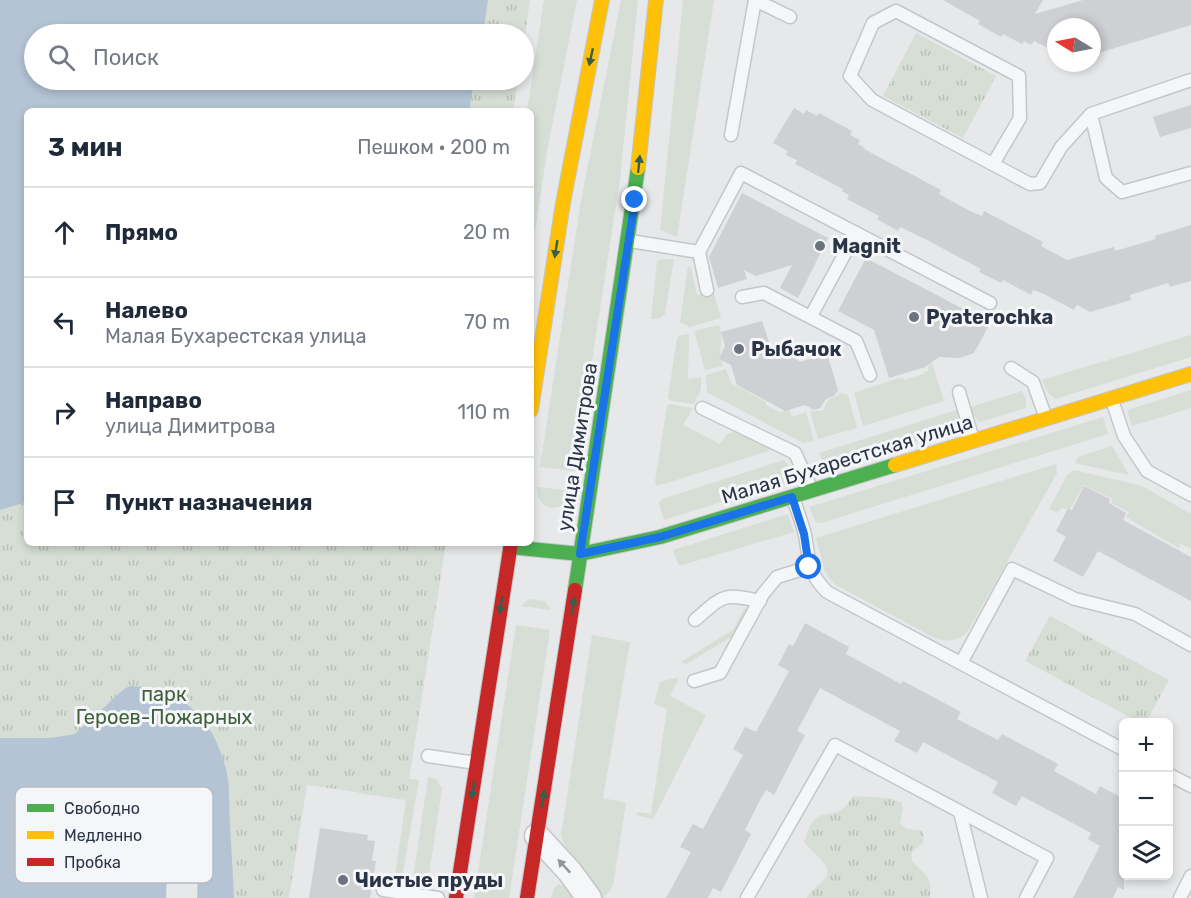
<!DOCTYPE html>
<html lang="ru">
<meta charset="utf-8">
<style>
body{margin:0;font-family:Rubik,sans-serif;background:#f2f2f3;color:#1f2937}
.controls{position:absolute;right:18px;bottom:18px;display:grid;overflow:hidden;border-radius:9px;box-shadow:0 3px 9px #0003}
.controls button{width:54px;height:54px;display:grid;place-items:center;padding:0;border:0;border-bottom:2px solid #e0e1e3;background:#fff;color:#1f2937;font:30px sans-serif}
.compass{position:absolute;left:1047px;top:18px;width:54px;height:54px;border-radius:50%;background:#fff;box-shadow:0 3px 9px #0003;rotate:280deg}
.stop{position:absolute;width:18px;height:18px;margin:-14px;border:4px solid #1a73e8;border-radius:50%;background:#fff}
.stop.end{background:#1a73e8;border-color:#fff;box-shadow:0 2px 6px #0008}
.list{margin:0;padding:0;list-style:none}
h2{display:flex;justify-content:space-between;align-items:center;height:78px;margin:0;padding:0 24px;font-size:26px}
h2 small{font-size:20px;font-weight:400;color:#747a83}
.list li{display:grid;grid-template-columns:39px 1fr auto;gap:18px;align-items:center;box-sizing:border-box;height:90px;padding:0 24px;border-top:2px solid #e0e1e3}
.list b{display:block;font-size:22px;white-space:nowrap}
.list p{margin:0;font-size:20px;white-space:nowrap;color:#747a83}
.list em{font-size:20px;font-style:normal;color:#747a83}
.icon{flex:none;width:33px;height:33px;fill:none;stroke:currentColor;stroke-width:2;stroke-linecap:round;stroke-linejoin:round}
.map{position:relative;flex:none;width:1191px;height:898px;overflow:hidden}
.search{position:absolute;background:#fff;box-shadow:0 3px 9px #0003;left:24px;top:24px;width:510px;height:66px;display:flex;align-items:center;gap:15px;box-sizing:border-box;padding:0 21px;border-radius:33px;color:#747a83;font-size:22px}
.panel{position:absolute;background:#fff;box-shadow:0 3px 9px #0003;left:24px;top:108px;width:510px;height:438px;border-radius:9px}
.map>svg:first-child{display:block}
.grass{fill:#d6ded6}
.park{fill:url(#park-tufts)}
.water{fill:#b4c4d5}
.pier{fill:#e6e8ea}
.building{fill:#ced0d3}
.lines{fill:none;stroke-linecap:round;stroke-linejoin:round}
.lane-casing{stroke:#c4c6c8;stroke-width:15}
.street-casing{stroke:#c4c6c8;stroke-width:27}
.fast-casing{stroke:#c4c6c8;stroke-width:16}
.slow-casing{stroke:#c4c6c8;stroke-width:16}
.jam-casing{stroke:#c4c6c8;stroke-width:16}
.lane{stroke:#f5f6f7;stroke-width:12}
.street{stroke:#f5f6f7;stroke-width:24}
.fast{stroke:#4caf50;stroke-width:14}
.slow{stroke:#ffc107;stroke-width:14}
.jam{stroke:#c62828;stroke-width:14}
.oneway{fill:#375f49}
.oneway2{fill:#90959e}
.route{stroke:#1a73e8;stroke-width:8}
.poi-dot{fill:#6c737f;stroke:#f4f6f9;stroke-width:2}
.labels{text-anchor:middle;stroke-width:6;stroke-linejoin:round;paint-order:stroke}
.poi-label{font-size:20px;font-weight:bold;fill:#2b3445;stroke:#f4f6f9;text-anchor:start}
.street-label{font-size:20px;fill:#2b3445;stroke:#f4f6f9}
.park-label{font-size:20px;fill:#3f6138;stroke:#f4f6f9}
.key{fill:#f4f6f9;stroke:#b8bcc3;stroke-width:1.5}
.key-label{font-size:16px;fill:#2b3445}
</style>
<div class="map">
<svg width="1191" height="898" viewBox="0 0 1191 898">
<defs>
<pattern id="park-tufts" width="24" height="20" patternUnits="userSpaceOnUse" patternTransform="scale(1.5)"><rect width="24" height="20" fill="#d6ded6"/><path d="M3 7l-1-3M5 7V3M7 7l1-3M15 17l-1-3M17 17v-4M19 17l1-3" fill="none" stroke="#b8bfb9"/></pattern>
</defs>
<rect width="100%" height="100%" fill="#e6e8ea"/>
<g class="grass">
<path d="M544 0H577L548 146 531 257V111H527Z"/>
<path d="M621 0H638L620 179 575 471 540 467 581 200Z"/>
<path d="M683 0H714L677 237 660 230Z"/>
<path d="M663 259H674L665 314 660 318 651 319 657 261Z"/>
<path d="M688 266 691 268 697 295 713 291 721 318 690 327 680 322Z"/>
<path d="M719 325C725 340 717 348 723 366L705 370 694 331Z"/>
<path d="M689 334 688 379 701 377V389L694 404 671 401 668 397 677 338 681 335Z"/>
<path d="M1191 335V357L1055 399C1048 394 1045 389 1042 380Z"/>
<path d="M932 363 944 401 863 426 854 393 899 378 902 380 903 377 904 380 924 374 925 371H928V366Z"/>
<path d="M726 369 731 383 766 402V405L780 412 789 410 792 417 806 412 814 441 803 443 707 392 706 375Z"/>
<path d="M1191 390V408L1132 426 1127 410Z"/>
<path d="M1022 391 1026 400V408L980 422 972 414 971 407Z"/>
<path d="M842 393 848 395 857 428 818 439 810 411H823L828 400Z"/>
<path d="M670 404 693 408 683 425 720 444 727 434 735 432 772 450 657 486 655 481 667 406Z"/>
<path d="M957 410 960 420 959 429 829 469 823 462 819 453Z"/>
<path d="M1103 417 1108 434 824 522 816 523 809 507Z"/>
<path d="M1112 446 1129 475 1075 463 1078 457Z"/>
<path d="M784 460 791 468 790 481 768 488 767 486 763 487V489L664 520 659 503 662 499Z"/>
<path d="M1056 464 1057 473 969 629C961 641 948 643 935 638L834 584 825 572 816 538Z"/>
<path d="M1074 470 1142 486 1191 514V549L1181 544 1179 548 1126 517 1129 512 1111 503 1113 499 1084 485 1070 509 1061 508 1058 513 1049 509 1067 475Z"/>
<path d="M537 487 572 491C566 515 536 513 537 487Z"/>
<path d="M788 514 794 532 679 566 673 550Z"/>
<path d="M529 599 545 601 551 610 521 606Z"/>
<path d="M744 609H749L735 635 686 664 681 662 733 630Z"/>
<path d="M516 625 550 630 509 898H474Z"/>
<path d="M592 635 630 642 603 798 626 803 613 886 604 898H602C593 874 567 860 561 835Z"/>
<path d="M679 677 670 696 706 715 653 819 636 815 637 812 651 814 667 709 654 704 660 682Z"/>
<path d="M361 772 419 780 401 883 394 882 406 800 358 793Z"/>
<path d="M428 777 436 779 442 788 428 882 423 887 412 885Z"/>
<path d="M559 884 569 888 575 898H551L554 888Z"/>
</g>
<g class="park">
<path d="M0 0H530L524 42V34H34V80H518L513 111H27V543H446L406 799 307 785 289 898H0Z"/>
<path d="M916 33 996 76 963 138 883 96Z"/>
<path d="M1050 616 1169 680 1146 722H1139L1025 661Z"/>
<path d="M853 796 888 798 901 802 903 808 900 824 907 829 920 830 924 835 923 843C920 846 914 849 912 853 908 864 924 869 928 878 931 884 930 891 930 898H807C811 886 837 879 824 863 818 855 810 850 804 842L810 825 817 817C836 810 840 817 853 796Z"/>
</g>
<g class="water">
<path d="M0 0H488L483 34H34V80H474L469 111H27V502L0 510Z"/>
<path d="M130 686C185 687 216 723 227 774 230 790 229 808 230 824 231 849 233 873 234 898H0V738H51L75 734 124 689Z"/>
</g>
<path class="pier" d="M169 823 200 824 197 898H166Z"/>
<g class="building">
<path d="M943 0H1043L1035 14 1083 0H1191V25L1092 55V27H1056V52L1034 41 1031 45 1024 41 1022 44 1003 34 1001 37 978 24 980 21Z"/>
<path d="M1191 105V128L1160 137 1153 117Z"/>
<path d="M794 108 804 114 806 110 817 116 819 113 852 131 850 135 860 140 858 144 865 148 864 149 941 190 939 194 970 211 982 216 984 211 1043 242 1041 246 1067 260 1114 247 1115 251 1156 239 1155 236 1191 225V281L1170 287 1168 283 1130 295 1131 300 1090 312 1077 305 1074 310 1044 294 1033 290 1031 295 1003 280 1001 283 979 272 981 269 929 241 900 227 898 231 877 219 879 216 847 199 849 195 842 191 843 189 795 164 797 160 786 155 788 151 773 143Z"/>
<path d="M742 193 828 238 798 298 780 288 792 265 756 276 744 270 747 279 718 288 709 257Z"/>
<path d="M866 258 990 323 974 353 960 358 939 357 925 367 889 378 874 330 838 311Z"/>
<path d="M762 321 770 345 801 362 827 353 838 390 834 396 826 399 820 408 814 410 805 405 785 411 737 385 731 365 719 359 725 346 721 332Z"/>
<path d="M1084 486 1110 499 1109 503 1126 513 1123 520 1191 557V601L1098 551 1083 577 1053 561 1066 537 1056 531 1068 508 1072 510Z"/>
<path d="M805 623 849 647 846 654 901 684 903 681 961 712 957 719 998 740 1002 734 1058 764 1054 771 1096 794 1100 786 1124 799V890L1118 887 1113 898H1073L1100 846 1088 839 1091 833 1022 796 1016 806 992 793 998 782 923 742 917 753 894 741 900 731 820 688 797 731 805 735 774 795 766 790 760 800 745 830 751 834 721 892 713 888 708 898H666L691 852 680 847 693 824 703 829 743 755 733 749 745 727 756 732 789 671 778 665 789 644 793 646Z"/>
<path d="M320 828 368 835 367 840 375 841 372 861H376L370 898H309Z"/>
</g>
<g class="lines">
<g class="lane-casing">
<g id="lane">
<path d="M1091 114 1106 178 1122 192 1191 173"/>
<path d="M731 135 755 0 790 17"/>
<path d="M993 164 1020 118 1019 76 896 11 873 23 850 76 872 100 1030 184 1040 183 1061 147 1091 114 1191 80"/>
<path d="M630 241 699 252 741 173 990 303"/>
<path d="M699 252 707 290"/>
<path d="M742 297 764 293 856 341 870 375"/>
<path d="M811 316 856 233"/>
<path d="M1011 368 1033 382 1046 418"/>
<path d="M959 392 973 440"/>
<path d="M1112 400 1124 436 1147 471 1191 495"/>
<path d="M702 408 795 453 812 490"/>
<path d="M793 498C797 510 802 522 805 535 810 562 806 570 827 592L1124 750"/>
<path d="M695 620C724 595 722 593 760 601"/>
<path d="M961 663 1012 569 1075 599 1135 614 1191 645"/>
<path d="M694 681 720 673 763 594 777 577 809 567"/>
<path d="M428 756 476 763"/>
<path d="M1168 774 1191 786"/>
<path d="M960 812 981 898"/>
<path d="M383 890 438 898"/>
<path d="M747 898 835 745 1047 858 1026 898"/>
<path d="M1180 898 1191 876"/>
</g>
</g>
<g class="street-casing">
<path id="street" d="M537 836 570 872 589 898"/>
</g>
<g class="fast-casing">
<g id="fast">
<path d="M510 547 580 554 660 537 895 465"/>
<path d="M575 590 638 168"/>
</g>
</g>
<g class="slow-casing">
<g id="slow">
<path d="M638 168 656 0"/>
<path d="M531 410 563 203 602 0"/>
<path d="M895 465 1191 374"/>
</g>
</g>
<g class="jam-casing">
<g id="jam">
<path d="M456 898 511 543"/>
<path d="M527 898 575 590"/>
</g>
</g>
<use href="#lane" class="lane"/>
<use href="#street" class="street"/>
<use href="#fast" class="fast"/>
<use href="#slow" class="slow"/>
<use href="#jam" class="jam"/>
</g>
<defs><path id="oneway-solid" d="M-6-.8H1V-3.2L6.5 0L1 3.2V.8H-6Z" transform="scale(1.5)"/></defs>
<g class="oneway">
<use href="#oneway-solid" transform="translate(591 57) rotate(102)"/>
<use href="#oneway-solid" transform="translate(639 164) rotate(-84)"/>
<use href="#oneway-solid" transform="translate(556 249) rotate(99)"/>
<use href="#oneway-solid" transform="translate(501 605) rotate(99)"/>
<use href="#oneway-solid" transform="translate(573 606) rotate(-82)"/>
<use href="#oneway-solid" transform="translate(473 790) rotate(99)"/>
<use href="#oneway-solid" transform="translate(543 799) rotate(-81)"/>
</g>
<use class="oneway2" href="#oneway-solid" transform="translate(564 866) rotate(-133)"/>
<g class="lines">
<path class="route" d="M635 200 580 554 660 537 792 497 804 534 809 567"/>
</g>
<g class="poi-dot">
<circle cx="820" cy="246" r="6"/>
<circle cx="914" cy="317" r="6"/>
<circle cx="739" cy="349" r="6"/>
<circle cx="343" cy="880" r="6"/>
</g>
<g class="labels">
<g class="poi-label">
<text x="832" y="253">Magnit</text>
<text x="926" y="324">Pyaterochka</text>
<text x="751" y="356">Рыбачок</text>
<text x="355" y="887">Чистые пруды</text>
</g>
<g class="street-label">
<text transform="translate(577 447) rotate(-81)" y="7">улица Димитрова</text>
<text transform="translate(847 459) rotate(-17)" y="7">Малая Бухарестская улица</text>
</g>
<g class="park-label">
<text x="164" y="701">парк<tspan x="164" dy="23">Героев-Пожарных</tspan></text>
</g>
</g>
<rect x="15" y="787" width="198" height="96" rx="9" class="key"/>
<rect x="27" y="804" width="27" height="8" fill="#4caf50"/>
<rect x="27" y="831" width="27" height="8" fill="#ffc107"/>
<rect x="27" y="858" width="27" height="8" fill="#c62828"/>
<g class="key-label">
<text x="64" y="814">Свободно</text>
<text x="64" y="841">Медленно</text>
<text x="64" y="868">Пробка</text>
</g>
</svg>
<div class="controls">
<button>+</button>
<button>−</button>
<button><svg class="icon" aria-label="layers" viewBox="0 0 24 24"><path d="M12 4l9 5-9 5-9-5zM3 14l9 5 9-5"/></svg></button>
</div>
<svg class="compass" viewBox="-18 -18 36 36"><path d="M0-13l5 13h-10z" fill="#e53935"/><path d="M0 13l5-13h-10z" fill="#747a83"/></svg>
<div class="stop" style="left:809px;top:567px"></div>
<div class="stop end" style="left:635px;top:200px"></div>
<div class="search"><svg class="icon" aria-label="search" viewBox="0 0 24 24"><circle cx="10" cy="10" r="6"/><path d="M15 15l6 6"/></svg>Поиск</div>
<section class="panel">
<h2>3 мин<small>Пешком · 200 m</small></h2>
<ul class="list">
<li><svg class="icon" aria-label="ahead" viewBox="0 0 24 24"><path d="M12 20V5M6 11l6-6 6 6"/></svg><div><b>Прямо</b></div><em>20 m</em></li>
<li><svg class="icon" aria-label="left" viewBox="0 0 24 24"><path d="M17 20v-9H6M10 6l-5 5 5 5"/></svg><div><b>Налево</b><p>Малая Бухарестская улица</p></div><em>70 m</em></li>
<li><svg class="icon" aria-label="right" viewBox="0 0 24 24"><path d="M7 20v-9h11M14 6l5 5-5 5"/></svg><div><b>Направо</b><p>улица Димитрова</p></div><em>110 m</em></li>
<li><svg class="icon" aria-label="arrive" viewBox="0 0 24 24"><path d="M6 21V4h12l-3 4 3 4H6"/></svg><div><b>Пункт назначения</b></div></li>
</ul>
</section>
</div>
